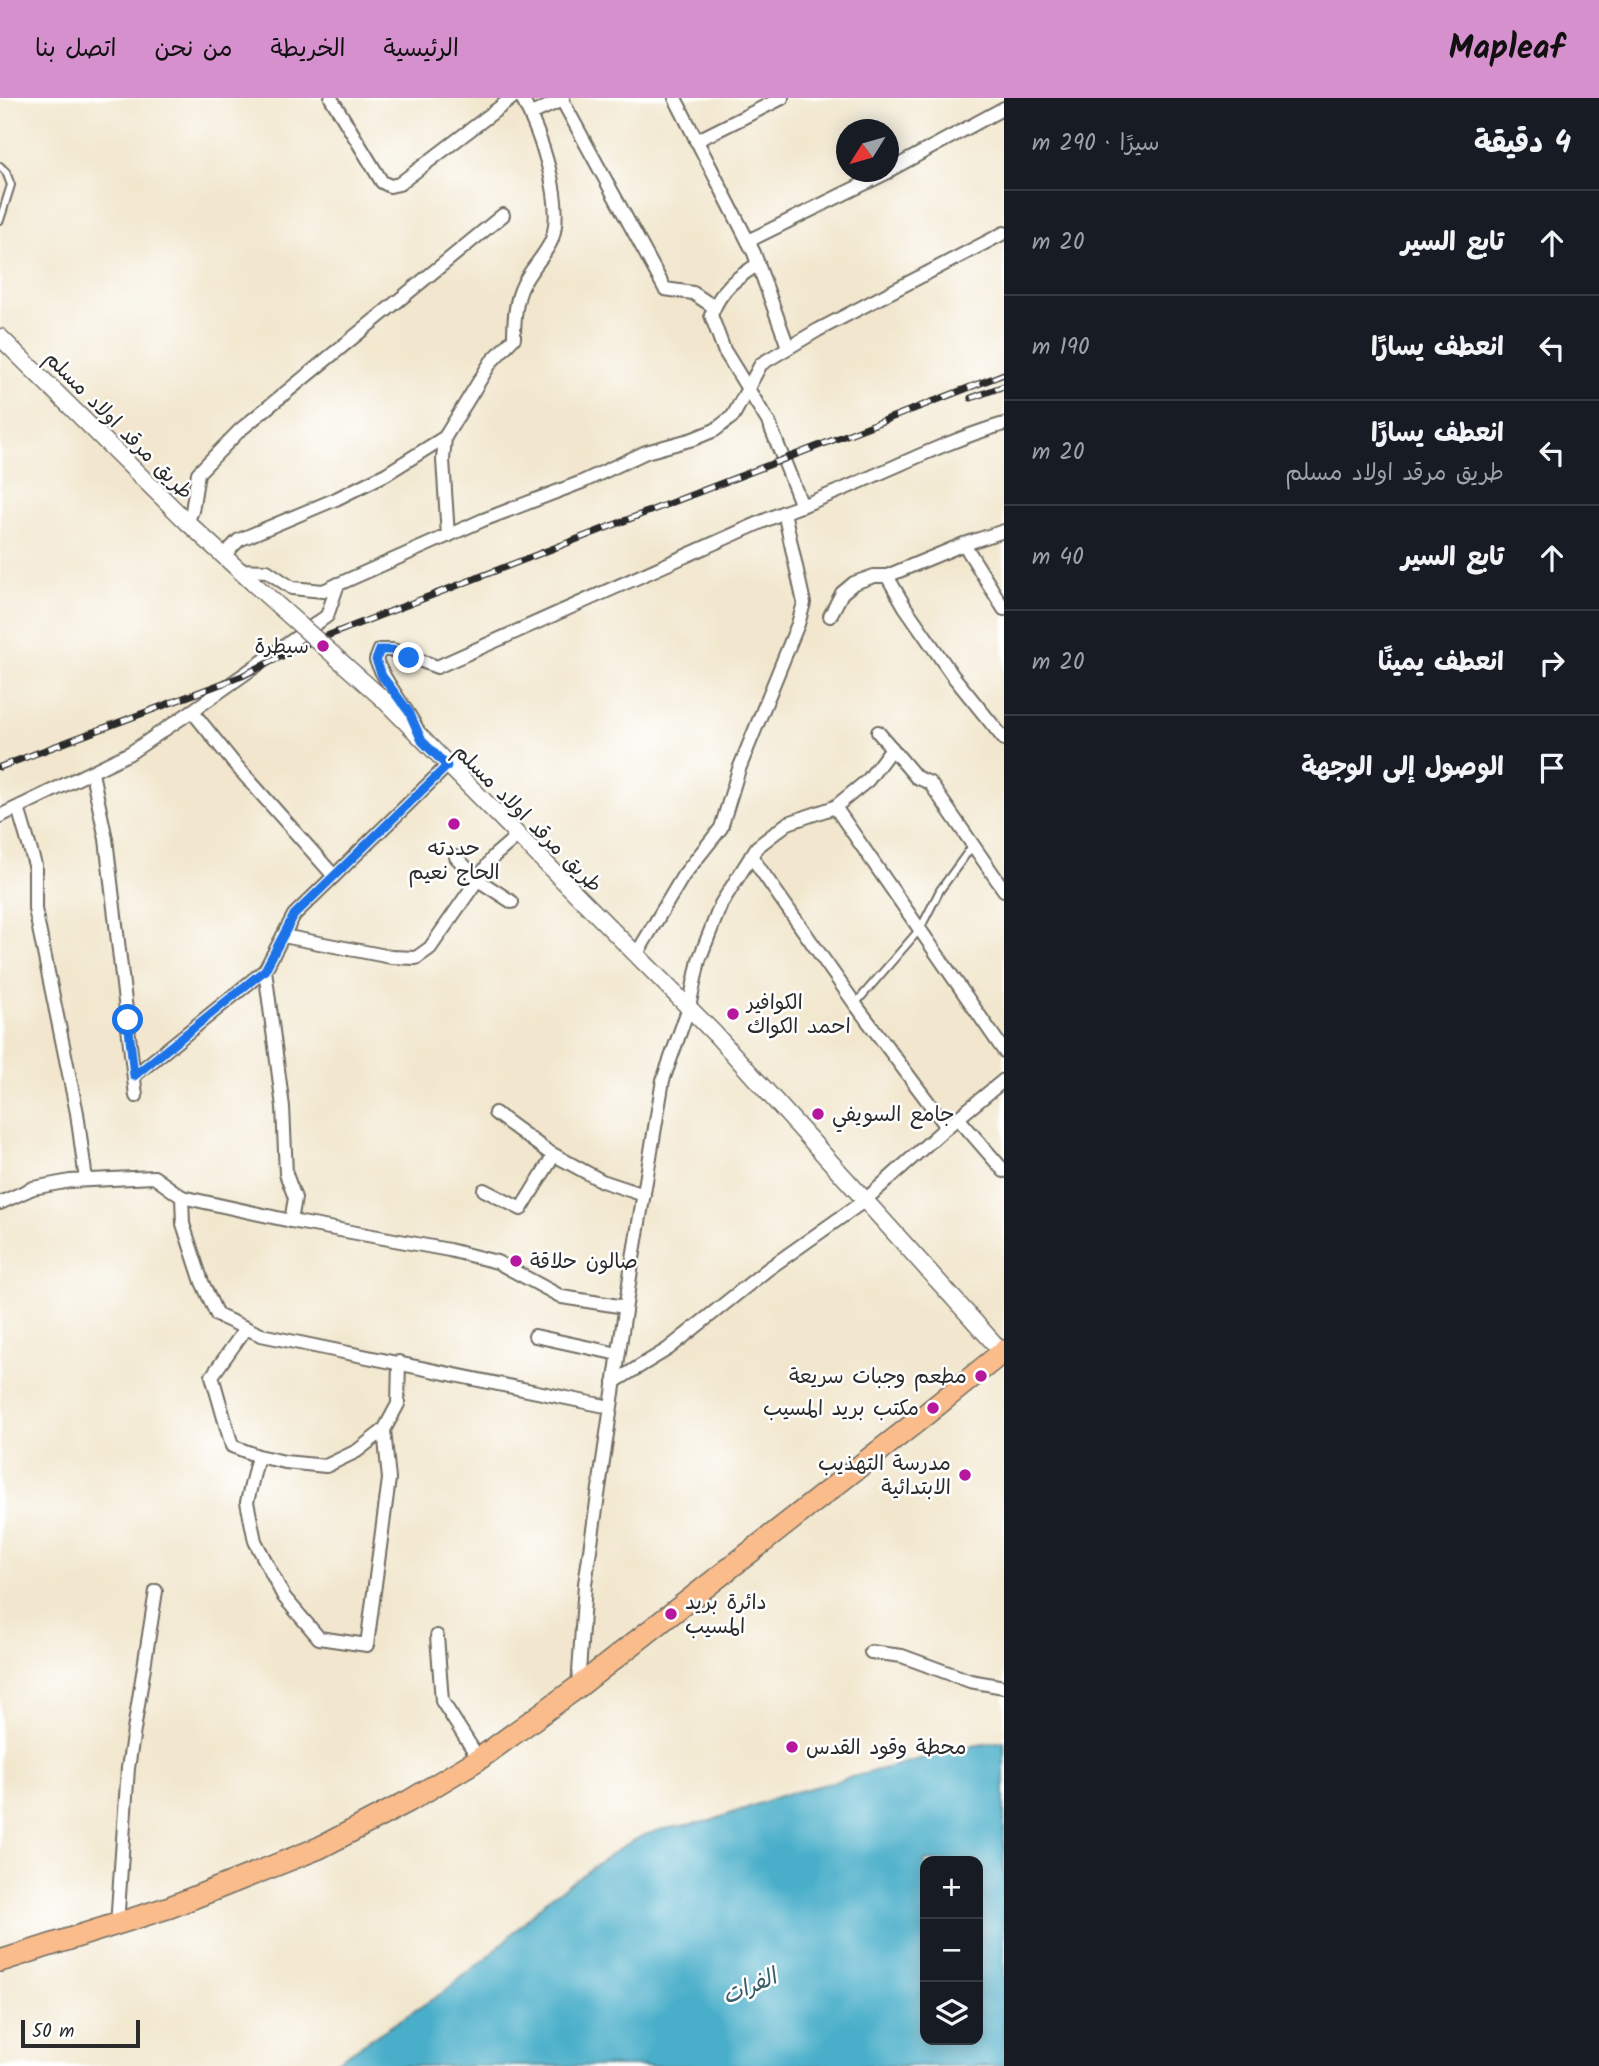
<!DOCTYPE html>
<html lang="ar">
<meta charset="utf-8">
<style>
body{margin:0;font-family:Kalam,"Playpen Sans Arabic",sans-serif;background:#20242c;color:#f1f3f6;direction:rtl}
.controls{position:absolute;right:21px;bottom:21px;display:grid;overflow:hidden;border-radius:14px;box-shadow:0 4px 18px #0003}
.controls button{width:63px;height:63px;display:grid;place-items:center;padding:0;border:0;border-bottom:2px solid #363941;background:#171b24;color:#f1f3f6;font:35px sans-serif}
.compass{position:absolute;left:836px;top:21px;width:63px;height:63px;border-radius:50%;background:#171b24;box-shadow:0 4px 18px #0003;rotate:233deg}
.scale{position:absolute;left:21px;bottom:18px;width:119px;box-sizing:border-box;padding-left:7px;border:4px solid #2b2b2b;border-top:0;font-size:19px;line-height:24px;white-space:nowrap;color:#2b2b2b;-webkit-text-stroke:5px #fff;paint-order:stroke}
.stop{position:absolute;width:21px;height:21px;margin:-16px;border:5px solid #1a73e8;border-radius:50%;background:#fff}
.stop.end{background:#1a73e8;border-color:#fff;box-shadow:0 2px 7px #0008}
.list{margin:0;padding:0;list-style:none}
h2{display:flex;justify-content:space-between;align-items:center;height:91px;margin:0;padding:0 28px;font-size:30px}
h2 small{font-size:23px;font-weight:400;color:#9ea1a6}
.list li{display:grid;grid-template-columns:46px 1fr auto;gap:21px;align-items:center;box-sizing:border-box;height:105px;padding:0 28px;border-top:2px solid #363941}
.list b{display:block;font-size:26px;white-space:nowrap}
.list p{margin:0;font-size:23px;white-space:nowrap;color:#9ea1a6}
.list em{font-size:23px;font-style:normal;color:#9ea1a6}
.icon{flex:none;width:38px;height:38px;fill:none;stroke:currentColor;stroke-width:2;stroke-linecap:round;stroke-linejoin:round}
.map{position:relative;flex:none;width:1004px;height:1968px;overflow:hidden;direction:ltr}
header{display:flex;align-items:center;gap:42px;box-sizing:border-box;height:98px;padding:0 35px;background:#d690ce;color:#111}
header strong{font-size:33px}
nav{display:flex;gap:38px;margin-inline-start:auto;font-size:24px}
main{display:flex}
aside{flex:1;background:#171b24}
.map>svg:first-child{display:block}
.water{fill:#49aec9;stroke:#3a6c7a;stroke-width:2;fill-rule:evenodd}
.lines{fill:none;stroke-linecap:round;stroke-linejoin:round}
.service-casing{stroke:#716d64;stroke-width:10}
.minor-casing{stroke:#716d64;stroke-width:16}
.tertiary-casing{stroke:#716d64;stroke-width:19}
.primary-casing{stroke:#716d64;stroke-width:24}
.service{stroke:#fff;stroke-width:6}
.minor{stroke:#fff;stroke-width:12}
.tertiary{stroke:#fff;stroke-width:16}
.primary{stroke:#fabc8b;stroke-width:21}
.rail-casing{stroke:#2b2b2b;stroke-width:7}
.rail{stroke:#fff;stroke-width:4.5;stroke-dasharray:13;stroke-linecap:butt}
.tertiary-bridge-casing{stroke:#716d64;stroke-width:19;stroke-linecap:butt}
.tertiary-bridge{stroke:#fff;stroke-width:16}
.route{stroke:#1a73e8;stroke-width:9}
.poi-dot{fill:#b5179e;stroke:#fff;stroke-width:2.5}
.labels{text-anchor:middle;stroke-width:5;stroke-linejoin:round;paint-order:stroke}
.street-label{font-size:21px;fill:#2b2b2b;stroke:#fff}
.poi-label{font-size:21px;fill:#2b2b2b;stroke:#fff;text-anchor:start}
.water-label{font-size:23px;font-style:italic;fill:#375f6a;stroke:#fff}
</style>
<header>
<strong>Mapleaf</strong>
<nav><a>الرئيسية</a><a>الخريطة</a><a>من نحن</a><a>اتصل بنا</a></nav>
</header>
<main>
<aside>
<h2>4 دقيقة<small>سيرًا · 290 m</small></h2>
<ul class="list">
<li><svg class="icon" aria-label="ahead" viewBox="0 0 24 24"><path d="M12 20V5M6 11l6-6 6 6"/></svg><div><b>تابع السير</b></div><em>20 m</em></li>
<li><svg class="icon" aria-label="left" viewBox="0 0 24 24"><path d="M17 20v-9H6M10 6l-5 5 5 5"/></svg><div><b>انعطف يسارًا</b></div><em>190 m</em></li>
<li><svg class="icon" aria-label="left" viewBox="0 0 24 24"><path d="M17 20v-9H6M10 6l-5 5 5 5"/></svg><div><b>انعطف يسارًا</b><p>طريق مرقد اولاد مسلم</p></div><em>20 m</em></li>
<li><svg class="icon" aria-label="ahead" viewBox="0 0 24 24"><path d="M12 20V5M6 11l6-6 6 6"/></svg><div><b>تابع السير</b></div><em>40 m</em></li>
<li><svg class="icon" aria-label="right" viewBox="0 0 24 24"><path d="M7 20v-9h11M14 6l5 5-5 5"/></svg><div><b>انعطف يمينًا</b></div><em>20 m</em></li>
<li><svg class="icon" aria-label="arrive" viewBox="0 0 24 24"><path d="M6 21V4h12l-3 4 3 4H6"/></svg><div><b>الوصول إلى الوجهة</b></div></li>
</ul>
</aside>
<div class="map">
<svg width="1004" height="1968" viewBox="0 0 1004 1968">
<rect width="100%" height="100%" fill="#fff"/>
<filter id="ink" filterUnits="userSpaceOnUse"><feTurbulence type="fractalNoise" baseFrequency=".0143" numOctaves="2"/><feDisplacementMap in="SourceGraphic" scale="14" xChannelSelector="R" yChannelSelector="G"/><feConvolveMatrix kernelMatrix="1 2 1 2 8 2 1 2 1" color-interpolation-filters="sRGB"/></filter>
<filter id="wash" filterUnits="userSpaceOnUse"><feTurbulence type="fractalNoise" baseFrequency=".00686" numOctaves="4" result="noise"/><feDisplacementMap in="SourceGraphic" scale="28" xChannelSelector="R" yChannelSelector="G"/><feGaussianBlur stdDeviation="1.57" result="paint"/><feColorMatrix in="noise" values="0 0 0 0 0 0 0 0 0 0 0 0 0 0 0 0 0 1.4 0 .05"/><feComposite in="paint" operator="in"/></filter>
<g filter="url(#wash)">
<rect width="100%" height="100%" fill="#f2e7ce"/>
<path class="water" d="M1004 1643V1968H329L442 1895 490 1857 548 1801 620 1750 642 1738 663 1731 710 1723 780 1698 965 1649ZM925 1763H978V1942H925Z"/>
</g>
<g filter="url(#ink)">
<g class="lines">
<g class="service-casing">
<g id="service">
<path d="M0 68 6 74 11 87 0 122"/>
<path d="M856 905 920 831 940 792 973 747"/>
</g>
</g>
<g class="minor-casing">
<g id="minor">
<path d="M331 0 382 84 390 88 399 86 512 0"/>
<path d="M563 0 562 2 665 191 693 195 714 209"/>
<path d="M675 0 754 155 788 249"/>
<path d="M531 16 562 2"/>
<path d="M696 43 782 0"/>
<path d="M888 73 1004 10"/>
<path d="M748 143 888 74"/>
<path d="M758 166C734 182 722 190 711 217L724 252 769 325 802 408"/>
<path d="M187 424 192 413 198 375 240 332 503 117"/>
<path d="M448 438 443 362 445 339 491 264 514 240C514 222 515 203 523 187 530 171 546 157 552 141 565 103 540 35 522 0"/>
<path d="M964 446 1004 511"/>
<path d="M223 458 239 442 336 401 386 376 445 339"/>
<path d="M239 472 267 473 292 490 323 493 483 422 582 384 646 354 693 341 715 332 733 318 761 266 818 232 1004 135"/>
<path d="M887 478 905 509 953 578 1004 641"/>
<path d="M830 518 842 495 854 485 874 478H887L964 446 1004 433"/>
<path d="M192 613 233 664 334 778"/>
<path d="M417 631C405 607 386 587 376 562L380 552H393L437 569 784 414C860 389 928 348 1004 326"/>
<path d="M878 634 916 679 930 685 1004 792"/>
<path d="M92 675 106 741 136 998"/>
<path d="M835 709 1004 953"/>
<path d="M18 710 35 767V811L77 1015 86 1082"/>
<path d="M0 718 130 655 192 613 327 518 338 486"/>
<path d="M751 758 855 906 947 1029"/>
<path d="M456 759 478 782 512 804"/>
<path d="M283 838 391 859 416 860 430 850 494 758 517 738"/>
<path d="M636 857 683 778 721 730 739 671 798 526 804 505 784 414"/>
<path d="M265 872 283 1009 286 1076 295 1100 291 1123"/>
<path d="M134 978 265 872 294 817 447 668"/>
<path d="M495 1015 547 1053 602 1083 644 1097"/>
<path d="M958 1020 1004 1073"/>
<path d="M484 1092 521 1111 554 1057"/>
<path d="M182 1099 291 1123 449 1152 497 1164 562 1199 625 1209"/>
<path d="M0 1105 33 1090 70 1083 154 1079 182 1099 183 1126 202 1184 217 1217 261 1237 610 1309"/>
<path d="M246 1230 212 1278 232 1348 258 1358 285 1364 326 1368 357 1353 384 1332 398 1306 399 1264"/>
<path d="M535 1238 618 1256"/>
<path d="M614 1284 668 1251 768 1171 864 1103 942 1033 1004 982"/>
<path d="M258 1358 247 1404 255 1443 284 1499 319 1540 367 1547 389 1381 384 1332"/>
<path d="M437 1538 442 1603 479 1661"/>
<path d="M871 1554 902 1558 970 1583 1004 1589"/>
<path d="M578 1589 585 1486 631 1172 663 982 689 909 699 862 721 806 757 749 788 725 835 709 868 682 892 650"/>
<path d="M117 1827 128 1670 156 1493"/>
</g>
</g>
<g class="tertiary-casing">
<g id="tertiary">
<path d="M0 239 187 424 254 486"/>
<path d="M384 602 715 936 1002 1254"/>
</g>
</g>
<g class="primary-casing">
<path id="primary" d="M0 1863 170 1809 319 1750 409 1703 479 1661 578 1589 920 1321 1004 1253"/>
</g>
<use href="#service" class="service"/>
<use href="#minor" class="minor"/>
<use href="#tertiary" class="tertiary"/>
<use href="#primary" class="primary"/>
<g class="rail-casing">
<g id="rail">
<path d="M971 300 1004 288"/>
<path d="M0 669 242 578 306 546 1004 276"/>
</g>
</g>
<use href="#rail" class="rail"/>
<g class="tertiary-bridge-casing">
<path id="tertiary-bridge" d="M254 486 384 602"/>
</g>
<use href="#tertiary-bridge" class="tertiary-bridge"/>
</g>
</g>
<g class="lines" filter="url(#ink)">
<path class="route" d="M128 922 134 978 265 872 294 817 447 668 422 643 409 614 382 578 376 562 380 552H393L409 560"/>
</g>
<g class="poi-dot">
<circle cx="323" cy="548" r="7"/>
<circle cx="454" cy="726" r="7"/>
<circle cx="733" cy="916" r="7"/>
<circle cx="818" cy="1016" r="7"/>
<circle cx="516" cy="1163" r="7"/>
<circle cx="981" cy="1278" r="7"/>
<circle cx="933" cy="1310" r="7"/>
<circle cx="965" cy="1377" r="7"/>
<circle cx="671" cy="1516" r="7"/>
<circle cx="792" cy="1649" r="7"/>
</g>
<g class="labels">
<g class="street-label">
<text transform="translate(119 327) rotate(45)" y="7">طريق مرقد اولاد مسلم</text>
<text transform="translate(528 720) rotate(45)" y="7">طريق مرقد اولاد مسلم</text>
</g>
<g class="poi-label">
<text x="309" y="555" text-anchor="end">سيطرة</text>
<text x="454" y="757" text-anchor="middle">حددته<tspan x="454" dy="24">الحاج نعيم</tspan></text>
<text x="747" y="911">الكوافير<tspan x="747" dy="24">احمد الكواك</tspan></text>
<text x="832" y="1023">جامع السويفي</text>
<text x="530" y="1170">صالون حلاقة</text>
<text x="967" y="1285" text-anchor="end">مطعم وجبات سريعة</text>
<text x="919" y="1317" text-anchor="end">مكتب بريد المسيب</text>
<text x="951" y="1372" text-anchor="end">مدرسة التهذيب<tspan x="951" dy="24">الابتدائية</tspan></text>
<text x="685" y="1511">دائرة بريد<tspan x="685" dy="24">المسيب</tspan></text>
<text x="806" y="1656">محطة وقود القدس</text>
</g>
<g class="water-label">
<text transform="translate(749 1888) rotate(-23)" y="8">الفرات</text>
</g>
</g>
</svg>
<div class="controls">
<button>+</button>
<button>−</button>
<button><svg class="icon" aria-label="layers" viewBox="0 0 24 24"><path d="M12 4l9 5-9 5-9-5zM3 14l9 5 9-5"/></svg></button>
</div>
<svg class="compass" viewBox="-18 -18 36 36"><path d="M0-13l5 13h-10z" fill="#e53935"/><path d="M0 13l5-13h-10z" fill="#9ea1a6"/></svg>
<div class="scale">50 m</div>
<div class="stop" style="left:128px;top:922px"></div>
<div class="stop end" style="left:409px;top:560px"></div>
</div>
</main>
